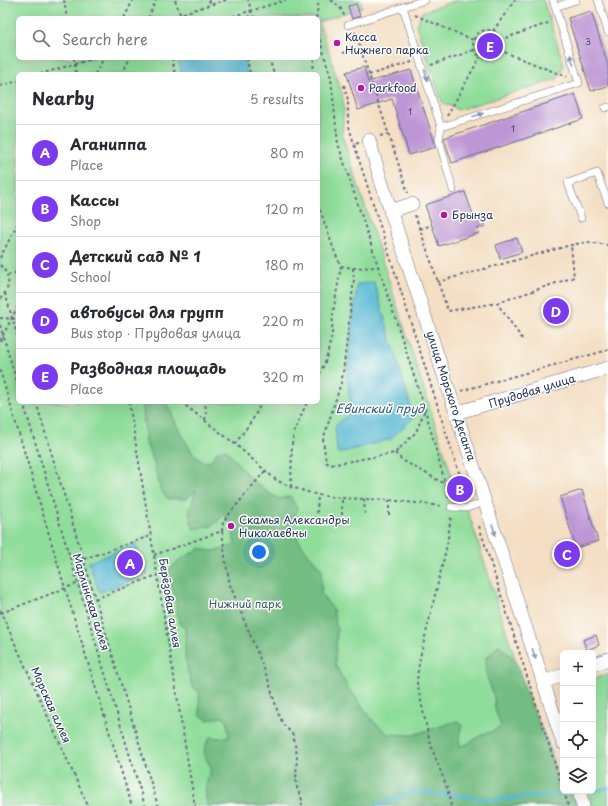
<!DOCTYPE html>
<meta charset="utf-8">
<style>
body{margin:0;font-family:"Playpen Sans",sans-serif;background:#f2f2f3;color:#2b2b33}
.controls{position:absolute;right:12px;bottom:12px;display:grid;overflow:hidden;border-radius:6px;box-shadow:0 4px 16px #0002}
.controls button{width:36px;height:36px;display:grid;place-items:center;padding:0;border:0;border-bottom:1px solid #e1e1e2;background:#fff;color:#2b2b33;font:20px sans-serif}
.you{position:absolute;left:259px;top:552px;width:14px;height:14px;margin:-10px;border:3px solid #fff;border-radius:50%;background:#1a73e8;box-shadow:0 0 0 6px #1a73e833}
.badge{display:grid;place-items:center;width:26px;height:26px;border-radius:50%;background:#7c3aed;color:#fff;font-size:13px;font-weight:700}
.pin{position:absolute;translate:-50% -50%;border:2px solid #fff;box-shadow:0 1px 4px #0006}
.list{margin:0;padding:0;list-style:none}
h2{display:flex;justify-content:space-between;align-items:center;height:52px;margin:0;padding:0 16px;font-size:17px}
h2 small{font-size:13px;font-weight:400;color:#7c7c81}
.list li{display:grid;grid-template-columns:26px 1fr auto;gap:12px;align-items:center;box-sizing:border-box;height:56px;padding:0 16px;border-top:1px solid #e1e1e2}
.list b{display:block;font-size:15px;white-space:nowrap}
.list p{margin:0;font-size:13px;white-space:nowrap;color:#7c7c81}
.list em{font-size:13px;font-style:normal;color:#7c7c81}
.icon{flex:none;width:22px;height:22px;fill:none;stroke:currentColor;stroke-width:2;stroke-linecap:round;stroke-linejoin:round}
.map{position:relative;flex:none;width:608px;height:806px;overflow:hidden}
.search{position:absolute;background:#fff;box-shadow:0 4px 16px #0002;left:16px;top:16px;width:304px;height:44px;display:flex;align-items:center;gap:10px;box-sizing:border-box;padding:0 14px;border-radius:6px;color:#7c7c81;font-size:15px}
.panel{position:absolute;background:#fff;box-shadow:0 4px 16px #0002;left:16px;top:72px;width:304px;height:332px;border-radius:6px}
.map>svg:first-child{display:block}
.green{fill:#8fdd9a;stroke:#55867c;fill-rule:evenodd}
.forest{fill:#73bc82;stroke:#477670}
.water{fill:#55b7d3;stroke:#387398}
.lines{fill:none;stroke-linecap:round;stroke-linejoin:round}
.stream{stroke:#55b7d3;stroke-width:3.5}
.building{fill:#bd97d5}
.service-casing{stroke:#676d82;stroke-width:8}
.minor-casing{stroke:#676d82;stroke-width:14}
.path{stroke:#676d82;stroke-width:2;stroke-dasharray:3 3;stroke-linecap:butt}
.service{stroke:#fff;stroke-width:7}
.minor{stroke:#fff;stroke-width:13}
.oneway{fill:#8d97ae}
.poi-dot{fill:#b5179e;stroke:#fdfcf7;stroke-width:1.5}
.labels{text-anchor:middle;stroke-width:3;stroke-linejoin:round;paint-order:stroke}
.number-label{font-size:9px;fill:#44497c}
.poi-label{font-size:11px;fill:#1b2f5e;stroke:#fdfcf7;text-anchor:start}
.street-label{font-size:11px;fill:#1b2f5e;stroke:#fdfcf7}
.park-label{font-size:11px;fill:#385a6d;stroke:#fdfcf7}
.water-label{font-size:12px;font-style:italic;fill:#2f5f87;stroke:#fdfcf7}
</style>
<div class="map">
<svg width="608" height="806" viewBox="0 0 608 806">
<rect width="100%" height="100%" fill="#fdfcf7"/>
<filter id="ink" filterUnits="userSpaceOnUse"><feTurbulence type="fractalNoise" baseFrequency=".025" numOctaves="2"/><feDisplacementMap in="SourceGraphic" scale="8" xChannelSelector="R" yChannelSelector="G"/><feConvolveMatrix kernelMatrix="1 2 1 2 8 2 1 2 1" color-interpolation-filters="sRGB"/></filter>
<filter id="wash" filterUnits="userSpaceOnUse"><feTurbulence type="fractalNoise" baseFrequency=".012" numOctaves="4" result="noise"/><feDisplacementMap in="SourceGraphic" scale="16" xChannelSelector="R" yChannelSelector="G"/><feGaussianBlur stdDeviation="0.9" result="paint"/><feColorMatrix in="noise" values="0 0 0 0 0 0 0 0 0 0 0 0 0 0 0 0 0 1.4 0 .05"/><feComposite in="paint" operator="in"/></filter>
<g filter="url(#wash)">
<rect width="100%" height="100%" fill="#f4dfc4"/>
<g class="green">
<path d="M0 0H360L362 7 319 22 342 94 344 107 342 135 455 486 462 484 467 508 562 806H0ZM18 18H318V58H18ZM18 74H318V402H18Z"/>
<path d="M457 0H543L564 65 557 79 458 110 442 102 416 25 422 12Z"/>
<path d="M608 674V806H592L588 791H593V679Z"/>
</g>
<path class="forest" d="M142 402H164L170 409 176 424 193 454 203 462H209L218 451 226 449C241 469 257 489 280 499L290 496 298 510C297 512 294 515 293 518 288 532 312 559 322 569L321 594 333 609 337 630 335 664 345 683 373 721 388 734 413 735 457 721 462 725 459 736 460 746C471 745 474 738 483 734 491 731 494 732 501 726L495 709 494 697 486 674V658L494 651 499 644 516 661 529 699 551 751 557 782 563 783V791H572L575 798 576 806H207L205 789 211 768C203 752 201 752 211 736L215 738 229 737 227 719 222 717 208 720 200 715 199 692 192 687 185 658V628L179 624 174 593 167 572 179 560 201 548C212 554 223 549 235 545L231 522 224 515 212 526 193 529 189 512 196 490 186 499H168L161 491 154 463 146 443Z"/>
<g class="water">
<path d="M178 58H244L247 74H181Z"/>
<path d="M374 282 414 417 391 439 340 453 337 452 335 426 351 412 347 373 357 284Z"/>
<path d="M136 544 148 574 101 592 99 591 89 564V562Z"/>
</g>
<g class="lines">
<g class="stream">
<path d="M593 791 608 788"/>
<path d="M374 806 415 791 496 800 590 791"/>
</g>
</g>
<g id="blocks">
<g class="building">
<path d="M356 4 360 16 352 19 348 6Z"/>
<path d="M591 11 608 65V86L591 91 568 18Z"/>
<path d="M364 67 368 82 411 70 436 147 409 155 392 99 358 110 346 72Z"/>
<path d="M575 94 583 119 452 163 444 138Z"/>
<path d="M465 192 475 220 482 217 485 226 477 229 479 233 439 246 425 205Z"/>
<path d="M517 238 522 252 500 259 496 245Z"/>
<path d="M582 490 598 541 576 548 560 497Z"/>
<path d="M596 635 599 645 587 650 583 640Z"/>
</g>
</g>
</g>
<g filter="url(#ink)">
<use href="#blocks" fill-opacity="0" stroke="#676d82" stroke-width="1"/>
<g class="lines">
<g class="service-casing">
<g id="service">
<path d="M425 0 403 7 441 127 439 140 453 190"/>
<path d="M598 0 608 32"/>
<path d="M555 7 576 0"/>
<path d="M348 25 403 7"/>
<path d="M605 108 608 107"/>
<path d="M441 127 579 83 553 0"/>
<path d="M581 218 568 183 597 173 608 203"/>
<path d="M451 507 467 508 485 502"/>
</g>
</g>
<g class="minor-casing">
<g id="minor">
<path d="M369 140 382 184 563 743"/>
<path d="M390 211 412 204"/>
<path d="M456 413 608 368"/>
<path d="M593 665 608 659"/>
<path d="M543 682 563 675"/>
<path d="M579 791 583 806"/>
</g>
</g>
<g class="path">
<path d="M64 0 67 18"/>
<path d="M175 0 180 14 226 0"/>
<path d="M209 0 211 5"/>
<path d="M331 0 340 7 345 17"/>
<path d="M251 10 254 18"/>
<path d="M415 15 473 40"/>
<path d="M124 18 133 0"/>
<path d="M148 18 156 0"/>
<path d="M227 18 286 0"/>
<path d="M248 18 251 10 248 0"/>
<path d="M316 18 319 0"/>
<circle cx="487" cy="44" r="14"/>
<path d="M493 31 515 0"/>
<path d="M355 32 408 193"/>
<path d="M318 34 331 78 338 144 425 409 449 498"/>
<path d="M500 40 551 22"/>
<path d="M499 50 567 77"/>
<path d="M343 53 360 48"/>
<path d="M74 58 76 74"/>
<path d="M172 58 175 74"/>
<path d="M247 58 250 74"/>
<path d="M269 58 274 74"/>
<path d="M431 65 474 50"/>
<path d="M40 74 96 58"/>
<path d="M95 74 104 58"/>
<path d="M122 74 130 58"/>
<path d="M313 74 314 58"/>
<path d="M369 75 412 62"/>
<path d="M344 85 348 100V123L354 144"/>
<path d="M0 86 18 81"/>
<path d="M447 116 480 57"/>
<path d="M380 136 389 134"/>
<path d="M359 143 354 144 458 470 470 499"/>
<path d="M318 204 335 253 341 266 333 313 332 334 326 360 318 378"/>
<path d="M415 215 448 311 497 303 523 340"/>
<path d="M420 229 432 225"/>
<path d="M0 258 18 223"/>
<path d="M0 265C11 275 11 289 0 299"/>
<path d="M341 266 353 268 379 267"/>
<path d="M353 268 354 279 343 373 341 383 323 440 326 462 330 465 395 453 416 432 425 410"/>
<path d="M8 275 18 272"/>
<path d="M437 282 571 245 587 242 608 245"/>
<path d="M5 293 18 338"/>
<path d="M497 303 574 277 571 245"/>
<path d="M0 318 18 319"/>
<path d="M0 325 18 386"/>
<path d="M0 341 18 306"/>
<path d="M0 370 65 588 132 806"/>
<path d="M461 391 608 350"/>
<path d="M23 402 145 806"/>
<path d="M36 402 158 806"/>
<path d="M129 402 195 806"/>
<path d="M181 402 235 444 276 480 291 487 318 495 342 498 389 500 442 506"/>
<path d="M205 420 206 413 205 402"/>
<path d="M235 444 253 419 262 402"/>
<path d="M395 453 402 460 445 484"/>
<path d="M291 487 292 444 294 432 307 402"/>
<path d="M364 499 365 515"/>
<path d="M389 500V515"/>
<path d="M317 513 318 495"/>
<path d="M342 515V498"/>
<path d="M479 526 563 789"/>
<path d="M222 531 226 564 230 585 268 679 278 713 283 724 293 735 297 755 296 779 297 788 302 800V806"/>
<path d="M154 555 222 531 223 522 230 513 265 471"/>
<path d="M84 559 150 536"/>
<path d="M95 599 157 575"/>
<path d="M0 610 88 806"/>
<path d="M1 613 89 579"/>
<path d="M564 791 568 806"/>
<path d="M451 806 447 788 430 743 417 683 418 670 420 658 447 545 451 516"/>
</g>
<use href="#service" class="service"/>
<use href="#minor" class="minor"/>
</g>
<defs><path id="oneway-solid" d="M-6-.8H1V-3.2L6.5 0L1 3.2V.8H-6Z"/></defs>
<g class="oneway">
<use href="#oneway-solid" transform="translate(572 60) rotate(-108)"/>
<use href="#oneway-solid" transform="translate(426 75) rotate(73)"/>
<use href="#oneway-solid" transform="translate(478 115) rotate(-18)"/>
<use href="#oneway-solid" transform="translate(494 530) rotate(72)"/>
<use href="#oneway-solid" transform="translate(534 654) rotate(72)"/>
</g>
</g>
<g class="poi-dot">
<circle cx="337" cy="43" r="4"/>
<circle cx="361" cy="88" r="4"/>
<circle cx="444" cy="215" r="4"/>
<circle cx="231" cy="526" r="4"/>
</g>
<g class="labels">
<g class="number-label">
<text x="588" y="45">3</text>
<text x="410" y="115">1</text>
<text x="513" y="132">1</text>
</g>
<g class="poi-label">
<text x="345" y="41">Касса<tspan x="345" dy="13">Нижнего парка</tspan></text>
<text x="369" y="92">Parkfood</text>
<text x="452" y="219">Брынза</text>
<text x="239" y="524">Скамья Александры<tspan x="239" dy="13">Николаевны</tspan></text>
</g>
<g class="street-label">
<text transform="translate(532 391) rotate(-17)" y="4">Прудовая улица</text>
<text transform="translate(451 396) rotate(72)" y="4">улица Морского Десанта</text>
<text transform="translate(91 602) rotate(73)" y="4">Марлинская аллея</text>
<text transform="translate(170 603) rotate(81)" y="4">Берёзовая аллея</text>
<text transform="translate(51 705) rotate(66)" y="4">Морская аллея</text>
</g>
<g class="park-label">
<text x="245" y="608">Нижний парк</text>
</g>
<g class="water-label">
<text x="380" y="413">Евинский пруд</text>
</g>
</g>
</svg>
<div class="controls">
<button>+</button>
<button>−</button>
<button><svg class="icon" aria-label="locate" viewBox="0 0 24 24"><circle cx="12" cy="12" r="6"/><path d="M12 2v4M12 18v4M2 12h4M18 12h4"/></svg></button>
<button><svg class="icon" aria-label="layers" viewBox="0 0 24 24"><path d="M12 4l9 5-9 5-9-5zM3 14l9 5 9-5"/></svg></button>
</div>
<div class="you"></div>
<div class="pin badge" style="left:130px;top:563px">A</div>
<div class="pin badge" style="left:460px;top:489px">B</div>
<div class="pin badge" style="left:567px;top:554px">C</div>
<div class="pin badge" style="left:556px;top:311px">D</div>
<div class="pin badge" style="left:490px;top:46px">E</div>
<div class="search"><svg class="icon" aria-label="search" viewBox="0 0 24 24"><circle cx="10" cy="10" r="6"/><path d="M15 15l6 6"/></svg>Search here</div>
<section class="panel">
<h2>Nearby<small>5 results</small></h2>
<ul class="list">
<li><span class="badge">A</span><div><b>Аганиппа</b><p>Place</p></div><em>80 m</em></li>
<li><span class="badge">B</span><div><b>Кассы</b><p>Shop</p></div><em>120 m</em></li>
<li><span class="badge">C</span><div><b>Детский сад № 1</b><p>School</p></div><em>180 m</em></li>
<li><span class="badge">D</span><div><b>автобусы для групп</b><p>Bus stop · Прудовая улица</p></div><em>220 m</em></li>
<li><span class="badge">E</span><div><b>Разводная площадь</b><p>Place</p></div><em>320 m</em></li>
</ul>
</section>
</div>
